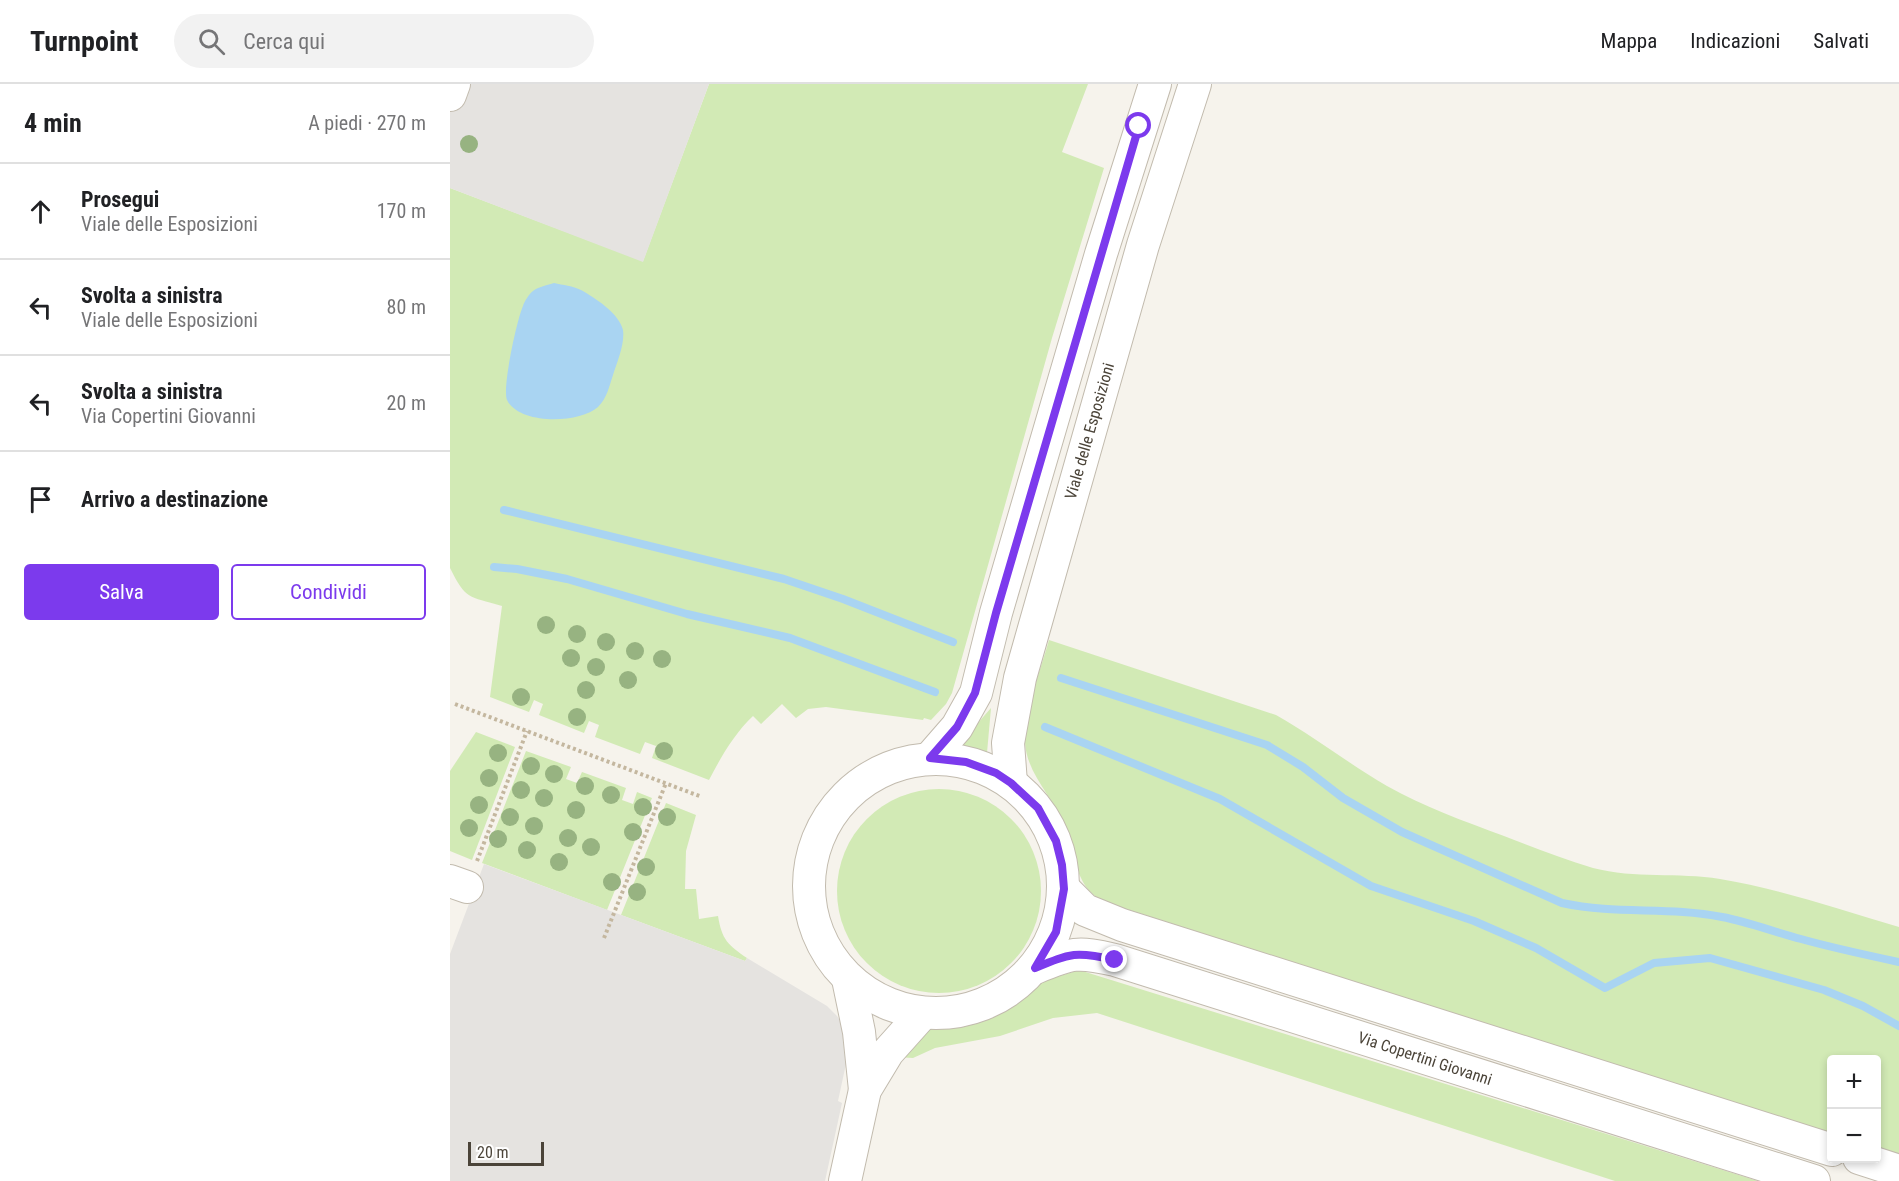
<!DOCTYPE html>
<html lang="it">
<meta charset="utf-8">
<style>
body{margin:0;font-family:"Roboto Condensed",sans-serif;background:#f2f2f2;color:#202124}
.controls{position:absolute;right:18px;bottom:18px;display:grid;overflow:hidden;border-radius:6px;box-shadow:0 3px 9px #0003}
.controls button{width:54px;height:54px;display:grid;place-items:center;padding:0;border:0;border-bottom:2px solid #e0e0e0;background:#fff;color:#202124;font:30px sans-serif}
.scale{position:absolute;left:18px;bottom:15px;width:76px;box-sizing:border-box;padding-left:6px;border:3px solid #4b4439;border-top:0;font-size:16px;line-height:21px;white-space:nowrap;color:#4b4439;-webkit-text-stroke:4px #fff;paint-order:stroke}
.stop{position:absolute;width:18px;height:18px;margin:-14px;border:4px solid #7c3aed;border-radius:50%;background:#fff}
.stop.end{background:#7c3aed;border-color:#fff;box-shadow:0 2px 6px #0008}
.list{margin:0;padding:0;list-style:none}
h2{display:flex;justify-content:space-between;align-items:center;height:78px;margin:0;padding:0 24px;font-size:26px}
h2 small{font-size:20px;font-weight:400;color:#757577}
.list li{display:grid;grid-template-columns:39px 1fr auto;gap:18px;align-items:center;box-sizing:border-box;height:96px;padding:0 24px;border-top:2px solid #e0e0e0}
.list b{display:block;font-size:22px;white-space:nowrap}
.list p{margin:0;font-size:20px;white-space:nowrap;color:#757577}
.list em{font-size:20px;font-style:normal;color:#757577}
.actions{display:flex;gap:12px;padding:18px 24px}
.actions a{flex:1;padding:14px 0;border:2px solid #7c3aed;border-radius:6px;text-align:center;font-size:21px;color:#7c3aed}
.actions .main{background:#7c3aed;color:#fff}
.icon{flex:none;width:33px;height:33px;fill:none;stroke:currentColor;stroke-width:2;stroke-linecap:round;stroke-linejoin:round}
.map{position:relative;flex:none;width:1449px;height:1097px;overflow:hidden}
header{display:flex;align-items:center;gap:36px;box-sizing:border-box;height:84px;padding:0 30px;background:#fff;border-bottom:2px solid #e0e0e0}
header strong{font-size:28px}
nav{display:flex;gap:33px;margin-inline-start:auto;font-size:21px}
.search{width:420px;height:54px;background:#f2f2f2;display:flex;align-items:center;gap:15px;box-sizing:border-box;padding:0 21px;border-radius:33px;color:#757577;font-size:22px}
main{display:flex}
aside{flex:1;background:#fff}
.map>svg:first-child{display:block}
.green{fill:#d2eab5}
.parking{fill:#e5e3e0}
.water{fill:#a9d4f2}
.lines{fill:none;stroke-linecap:round;stroke-linejoin:round}
.stream{stroke:#a9d4f2;stroke-width:8}
.minor-casing{stroke:#c2bbae;stroke-width:34}
.path{stroke:#c4b79f;stroke-width:4;stroke-dasharray:3 3;stroke-linecap:butt}
.minor{stroke:#fff;stroke-width:32}
.tree{fill:#97b381}
.route{stroke:#7c3aed;stroke-width:8}
.labels{text-anchor:middle;stroke-width:6;stroke-linejoin:round;paint-order:stroke}
.street-label{font-size:16px;fill:#4b4439;stroke:#fff}
</style>
<header>
<strong>Turnpoint</strong>
<div class="search"><svg class="icon" aria-label="search" viewBox="0 0 24 24"><circle cx="10" cy="10" r="6"/><path d="M15 15l6 6"/></svg>Cerca qui</div>
<nav><a>Mappa</a><a>Indicazioni</a><a>Salvati</a></nav>
</header>
<main>
<aside>
<h2>4 min<small>A piedi · 270 m</small></h2>
<ul class="list">
<li><svg class="icon" aria-label="ahead" viewBox="0 0 24 24"><path d="M12 20V5M6 11l6-6 6 6"/></svg><div><b>Prosegui</b><p>Viale delle Esposizioni</p></div><em>170 m</em></li>
<li><svg class="icon" aria-label="left" viewBox="0 0 24 24"><path d="M17 20v-9H6M10 6l-5 5 5 5"/></svg><div><b>Svolta a sinistra</b><p>Viale delle Esposizioni</p></div><em>80 m</em></li>
<li><svg class="icon" aria-label="left" viewBox="0 0 24 24"><path d="M17 20v-9H6M10 6l-5 5 5 5"/></svg><div><b>Svolta a sinistra</b><p>Via Copertini Giovanni</p></div><em>20 m</em></li>
<li><svg class="icon" aria-label="arrive" viewBox="0 0 24 24"><path d="M6 21V4h12l-3 4 3 4H6"/></svg><div><b>Arrivo a destinazione</b></div></li>
</ul>
<div class="actions"><a class="main">Salva</a><a>Condividi</a></div>
</aside>
<div class="map">
<svg width="1449" height="1097" viewBox="0 0 1449 1097">
<rect width="100%" height="100%" fill="#f6f3ec"/>
<g class="green">
<path d="M259 0H638L612 68 654 84 602 254 502 609 496 620 481 636 474 634 473 636 376 623 358 625 346 634 332 620 311 640 303 632C284 650 271 673 259 696L202 674 206 662 195 658 190 670 145 653 149 641 139 637 134 649 89 631 93 620 84 616 79 628 40 613 52 522C18 512 16 516 0 484V104L193 177Z"/>
<path d="M599 556 826 631C865 653 899 680 937 702 974 723 1014 737 1054 752 1083 763 1113 775 1143 784 1185 795 1228 788 1270 795 1330 805 1390 826 1449 843V1071L1427 1064 1426 976H1382L1381 1050 651 817C644 811 637 806 633 798 623 780 621 759 614 741 603 713 577 690 575 659 573 630 591 585 599 556Z"/>
<path d="M541 624 536 680 499 672Z"/>
<path d="M26 648 65 663 22 776 0 767V687Z"/>
<path d="M76 667 121 683 116 695 127 699 132 688 176 704 172 716 183 720 187 708 202 714 157 826 32 779Z"/>
<circle cx="489" cy="807" r="102"/>
<path d="M216 719 246 731 236 767 235 805H246L249 835 268 832C272 856 278 861 297 874L295 877 171 831Z"/>
<path d="M629 886 1308 1097H1165L647 929 603 934 550 952 485 964 463 974 445 973 475 945 539 935 594 897Z"/>
</g>
<g class="parking">
<path d="M0 0H259L193 178 0 104Z"/>
<path d="M34 780 295 877 297 874 377 922 387 932 394 943 399 966 388 1017 392 1019 375 1097H0V870Z"/>
</g>
<path class="water" d="M104 199C113 201 123 202 131 206 145 214 169 229 173 246 175 260 167 278 163 291 159 303 157 314 148 323 129 340 69 341 57 316 52 304 67 235 73 222 74 218 79 210 83 207 88 203 98 201 104 199Z"/>
<g class="lines">
<g class="stream">
<path d="M54 426 334 495 393 515 503 558"/>
<path d="M44 483 67 485 117 495 237 530 340 554 485 608"/>
<path d="M611 594 817 661 853 683 893 714 952 748 1112 819C1167 831 1218 822 1272 833 1299 838 1324 848 1351 855 1383 864 1416 871 1449 878"/>
<path d="M595 643 770 715 921 802 1024 837 1086 864 1155 904 1204 879 1260 874 1374 906 1413 922 1449 942"/>
</g>
<g class="minor-casing">
<g id="minor">
<path d="M0 11 4 0"/>
<path d="M480 674 507 643 526 609 546 529 651 170 705 0"/>
<circle cx="486" cy="802" r="127"/>
<path d="M561 699 558 659 570 594 693 161 745 0"/>
<path d="M0 797 17 803"/>
<path d="M614 805 635 826 672 841 1382 1066"/>
<path d="M585 884C622 869 626 867 665 876L1364 1097"/>
<path d="M398 895 409 948 415 1006"/>
<path d="M1409 1074 1449 1087"/>
<path d="M395 1097 415 1006 438 968 472 930"/>
</g>
</g>
<g class="path">
<path d="M5 620 252 713"/>
<path d="M27 777 77 647"/>
<path d="M154 854 216 699"/>
</g>
<use href="#minor" class="minor"/>
</g>
<g class="tree">
<circle cx="19" cy="60" r="9"/>
<circle cx="96" cy="541" r="9"/>
<circle cx="127" cy="550" r="9"/>
<circle cx="156" cy="558" r="9"/>
<circle cx="185" cy="567" r="9"/>
<circle cx="121" cy="574" r="9"/>
<circle cx="212" cy="575" r="9"/>
<circle cx="146" cy="583" r="9"/>
<circle cx="178" cy="596" r="9"/>
<circle cx="136" cy="606" r="9"/>
<circle cx="71" cy="613" r="9"/>
<circle cx="127" cy="633" r="9"/>
<circle cx="214" cy="667" r="9"/>
<circle cx="48" cy="669" r="9"/>
<circle cx="81" cy="682" r="9"/>
<circle cx="104" cy="690" r="9"/>
<circle cx="39" cy="694" r="9"/>
<circle cx="135" cy="702" r="9"/>
<circle cx="71" cy="706" r="9"/>
<circle cx="161" cy="711" r="9"/>
<circle cx="94" cy="714" r="9"/>
<circle cx="29" cy="721" r="9"/>
<circle cx="193" cy="723" r="9"/>
<circle cx="126" cy="726" r="9"/>
<circle cx="60" cy="733" r="9"/>
<circle cx="217" cy="733" r="9"/>
<circle cx="84" cy="742" r="9"/>
<circle cx="19" cy="744" r="9"/>
<circle cx="183" cy="748" r="9"/>
<circle cx="118" cy="754" r="9"/>
<circle cx="48" cy="755" r="9"/>
<circle cx="141" cy="763" r="9"/>
<circle cx="77" cy="766" r="9"/>
<circle cx="109" cy="778" r="9"/>
<circle cx="196" cy="783" r="9"/>
<circle cx="162" cy="798" r="9"/>
<circle cx="187" cy="808" r="9"/>
</g>
<g class="lines">
<path class="route" d="M665 876C626 867 621 869 585 884L606 848 614 805 612 781 606 757 588 724 561 699 546 689 516 678 480 674 507 643 525 609 546 529 689 42"/>
</g>
<g class="labels">
<g class="street-label">
<text transform="translate(639 347) rotate(-74)" y="6">Viale delle Esposizioni</text>
<text transform="translate(975 974) rotate(18)" y="6">Via Copertini Giovanni</text>
</g>
</g>
</svg>
<div class="controls">
<button>+</button>
<button>−</button>
</div>
<div class="scale">20 m</div>
<div class="stop" style="left:689px;top:42px"></div>
<div class="stop end" style="left:665px;top:876px"></div>
</div>
</main>
